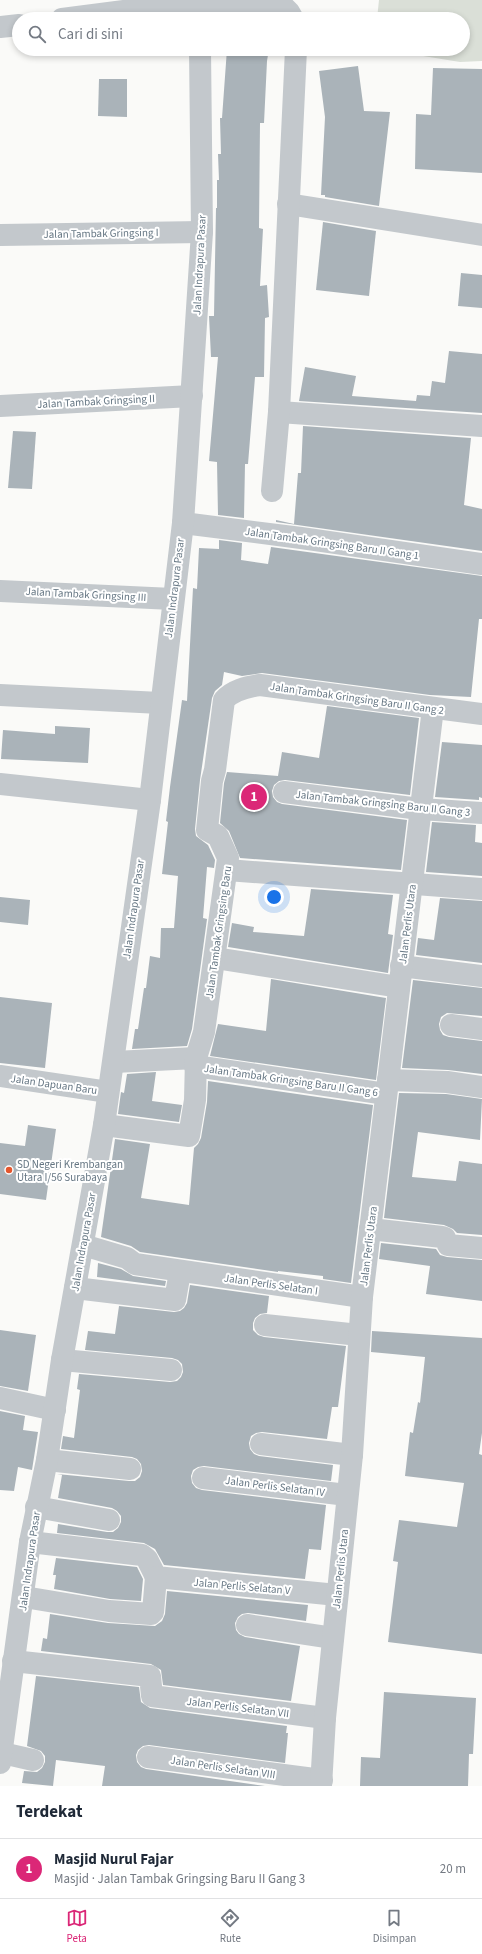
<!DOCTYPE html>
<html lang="id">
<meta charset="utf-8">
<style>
body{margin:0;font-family:"Source Sans 3",sans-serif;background:#f2f2f3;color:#1f2937}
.you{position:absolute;left:274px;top:897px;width:14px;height:14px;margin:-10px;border:3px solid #fff;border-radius:50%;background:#1a73e8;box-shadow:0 0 0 6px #1a73e833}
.badge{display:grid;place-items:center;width:26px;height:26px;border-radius:50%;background:#db2777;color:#fff;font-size:13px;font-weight:700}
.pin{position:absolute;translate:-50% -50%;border:2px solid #fff;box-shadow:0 1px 4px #0006}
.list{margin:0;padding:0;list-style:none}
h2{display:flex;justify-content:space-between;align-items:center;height:52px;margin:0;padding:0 16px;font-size:17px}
h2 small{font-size:13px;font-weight:400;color:#747a83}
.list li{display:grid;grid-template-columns:26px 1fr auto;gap:12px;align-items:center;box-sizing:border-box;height:60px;padding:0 16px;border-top:1px solid #e0e1e3}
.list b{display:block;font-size:15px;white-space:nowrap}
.list p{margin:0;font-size:13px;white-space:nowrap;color:#747a83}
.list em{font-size:13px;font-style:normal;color:#747a83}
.icon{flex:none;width:22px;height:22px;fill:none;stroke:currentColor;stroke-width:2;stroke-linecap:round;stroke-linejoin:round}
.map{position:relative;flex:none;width:482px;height:1786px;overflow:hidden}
.search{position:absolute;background:#fff;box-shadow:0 2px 6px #0003;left:12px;right:12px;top:12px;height:44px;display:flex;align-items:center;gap:10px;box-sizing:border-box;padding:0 14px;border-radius:22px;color:#747a83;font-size:15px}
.sheet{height:112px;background:#fff}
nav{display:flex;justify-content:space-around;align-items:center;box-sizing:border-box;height:56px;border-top:1px solid #e0e1e3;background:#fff;font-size:11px;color:#747a83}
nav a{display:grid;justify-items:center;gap:2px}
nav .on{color:#db2777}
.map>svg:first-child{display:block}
.green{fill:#dadfd7}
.building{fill:#aab3b9}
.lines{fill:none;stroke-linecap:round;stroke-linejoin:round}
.minor{stroke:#c3c8cc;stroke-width:22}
.poi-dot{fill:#e4572e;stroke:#fff;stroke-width:1.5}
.labels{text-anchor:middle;stroke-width:4;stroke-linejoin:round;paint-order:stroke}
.street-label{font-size:11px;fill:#657683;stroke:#fff}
.poi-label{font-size:11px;fill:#657683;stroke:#fff;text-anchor:start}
</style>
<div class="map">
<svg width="482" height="1786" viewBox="0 0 482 1786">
<rect width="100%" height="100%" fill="#fafaf8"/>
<path class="green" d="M379 0H482V61L460 62 380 49H463V19H377Z"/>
<g class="building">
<path d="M229 14 246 15 247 19H229Z"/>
<path d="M227 49H269L267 61 264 123H260L259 228 263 229 260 286 267 285 269 317 265 318 264 377H255L248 464H245L244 518 218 515 217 462 209 461 218 357H211L209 316H214L216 208H217V180H219L218 154H221L220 118H222Z"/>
<path d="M358 66 364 111 390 112 379 206 325 197V195H321L325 117 319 71Z"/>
<path d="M433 68 482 69V173L415 169 416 114 431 115Z"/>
<path d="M99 79H127V117L98 116Z"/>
<path d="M323 222 376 231 369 296 316 290Z"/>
<path d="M461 273 482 275V308L458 306Z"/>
<path d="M449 351 482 354V413L299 401 305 367 356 376 352 396 416 401 417 395 430 396 432 381 445 383Z"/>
<path d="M303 426 471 438 464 505 482 509V551L276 522V520L294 524 298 473H301Z"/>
<path d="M13 431 36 432 32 489 8 488Z"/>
<path d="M219 540 242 543 241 560 268 564 271 547 482 576V619H479L471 697 430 695 262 673 242 676 224 672 222 685 215 691 212 698 200 780 195 829 196 836 208 845 215 860 214 868 207 867 203 918 207 919 192 1029 187 1046 132 1049 135 1029H138L144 988H146L150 956 160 958 161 928H174L178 876 162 874 168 822 166 821 170 787 182 700 187 701 193 588 197 589 199 548 219 549Z"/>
<path d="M327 706 419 718 410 795 285 780 279 781 274 785 272 791 273 797 277 802 282 804 407 820 401 870 240 858 229 831 220 823 224 783 227 772 278 776 282 752 319 758Z"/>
<path d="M55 726 90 728 88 763 1 759 3 730 55 734Z"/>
<path d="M442 742 482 745V798L479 797V800L435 797Z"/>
<path d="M432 822 476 825 475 842 482 843V876L426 872Z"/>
<path d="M311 889 393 895 388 934 393 935 388 973 228 947 232 923 254 927 253 932 304 936Z"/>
<path d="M0 897 30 900 28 925 0 922Z"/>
<path d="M440 898 482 901V963L416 955 418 938 434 940Z"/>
<path d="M271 979 386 998 376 1080 210 1056 218 1024 266 1031Z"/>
<path d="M413 980 482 988V1016L447 1013 441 1017 439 1024 440 1030 443 1035 449 1037 482 1041V1074L448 1070 402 1068Z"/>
<path d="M0 997 52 1003 45 1068 0 1063Z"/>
<path d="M156 1072 152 1101 182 1105 179 1122 118 1114 121 1092 124 1093 127 1074Z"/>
<path d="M208 1081 373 1105 351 1283 323 1279V1276L278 1271V1272L140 1252 131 1246 101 1237 115 1139 150 1144 141 1198 189 1205 194 1148 198 1144 201 1138 207 1102Z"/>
<path d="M399 1093 446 1094 482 1099 480 1140 418 1132 412 1177 456 1181 459 1161 482 1164V1235L457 1233 453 1229 444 1225 384 1218Z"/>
<path d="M28 1125 56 1129 46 1200 0 1194V1143L25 1146Z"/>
<path d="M381 1243 436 1249 440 1255 447 1257 482 1260V1301L426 1294 430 1266 379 1259Z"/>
<path d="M98 1263 121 1269 133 1276 166 1281 165 1286 97 1277Z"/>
<path d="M190 1285 269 1296 267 1313 260 1314 255 1318 253 1323V1330L258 1335 264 1337 346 1346 338 1407H332L327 1439 262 1432 256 1433 251 1436 249 1443 250 1449 254 1454 259 1456 333 1465 331 1481 204 1466 198 1467 193 1470 191 1476 192 1483 196 1488 202 1490 326 1505 321 1550 309 1549 305 1579 164 1565 155 1549 144 1543 57 1533 58 1524 107 1532H113L118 1528 121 1522V1516L117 1511 112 1508 58 1498 62 1475 57 1474 129 1481H135L140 1477 142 1471 141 1464 137 1459 132 1457 61 1449 63 1436 74 1438 80 1390 77 1389 79 1374 170 1382 177 1381 181 1377 183 1372 182 1364 178 1360 172 1358 85 1350 88 1331 115 1334 119 1306 174 1312 180 1311 184 1308 187 1303Z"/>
<path d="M0 1330 36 1335 28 1391 0 1386Z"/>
<path d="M372 1331 482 1338V1433L479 1454 482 1455V1654L388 1642 398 1562 393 1561 399 1520 457 1527 464 1483 405 1476 410 1432 413 1433 418 1402 420 1403 425 1357 371 1352Z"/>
<path d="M0 1411 25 1416 23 1430 38 1432 32 1470 18 1467 14 1491 0 1490Z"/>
<path d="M56 1558 137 1567 143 1579 141 1601 110 1599 54 1589 56 1575H53Z"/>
<path d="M167 1591 308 1605 306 1621 248 1613 242 1614 238 1617 235 1623 236 1630 239 1634 245 1637 300 1646 291 1701 163 1685 161 1670 151 1664 41 1651 43 1638 47 1639 50 1614 108 1623 155 1626 162 1621 165 1614Z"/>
<path d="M36 1676 139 1687 141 1702 150 1708 287 1726 286 1733H288L285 1763 149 1745 143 1746 138 1750 136 1755 137 1762 141 1767 146 1769 265 1786H102L105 1766 56 1760 53 1786 22 1783 24 1771 37 1772 42 1768 45 1762V1756L41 1751 27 1746Z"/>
<path d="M384 1692 476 1698 473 1754H469L468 1786H360L361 1757 380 1758Z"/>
</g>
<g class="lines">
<g class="minor">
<path d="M62 19 200 1 280 3 289 12 293 19"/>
<path d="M0 27 19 25"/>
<path d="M288 204 482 235"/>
<path d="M0 235 202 232"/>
<path d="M0 406 192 396"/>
<path d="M279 412 482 426"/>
<path d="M272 491 279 412 296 49"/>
<path d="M183 523 301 538 482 564"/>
<path d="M0 591 173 599"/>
<path d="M0 695 160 703"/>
<path d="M0 784 150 800"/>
<path d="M284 792 420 809 482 813"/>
<path d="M227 870 482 889"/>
<path d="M215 958 399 987"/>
<path d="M401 966 482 976"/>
<path d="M451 1025 482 1029"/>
<path d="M114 1062 196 1058"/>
<path d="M195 1066 386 1094"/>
<path d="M0 1076 108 1092"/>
<path d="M388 1080 447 1082 482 1087"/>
<path d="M104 1125 189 1136 195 1100 196 1058 204 1032 228 858 218 836 207 830 212 781 215 770 224 700C233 690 246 687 260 685L482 714"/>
<path d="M370 1229 442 1237 445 1238 448 1245 482 1248"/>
<path d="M83 1245 127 1258 135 1264 362 1297"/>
<path d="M75 1288 175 1300 180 1272"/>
<path d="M265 1325 359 1335"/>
<path d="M62 1360 171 1370"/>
<path d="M0 1398 55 1410"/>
<path d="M261 1444 352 1455"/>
<path d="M47 1460 130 1469"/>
<path d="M203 1478 347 1495"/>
<path d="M36 1507 109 1520"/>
<path d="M30 1542 142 1555 147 1559 156 1577 337 1595"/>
<path d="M24 1597 109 1611 151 1614 153 1612 156 1577"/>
<path d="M247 1625 333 1638"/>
<path d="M13 1661 150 1676 152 1696 325 1718"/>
<path d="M2 1753 33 1760"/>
<path d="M148 1757 322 1780"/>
<path d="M0 1763 30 1542 47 1460 62 1360 104 1125 150 800 183 523 202 232 200 49"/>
<path d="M321 1786 325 1718 352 1455 362 1297 433 708"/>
</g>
</g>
<circle class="poi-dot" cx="9" cy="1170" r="4"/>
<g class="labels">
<g class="street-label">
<text transform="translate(101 233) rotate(-1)" y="4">Jalan Tambak Gringsing I</text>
<text transform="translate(199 265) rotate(-87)" y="4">Jalan Indrapura Pasar</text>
<text transform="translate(96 401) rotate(-3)" y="4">Jalan Tambak Gringsing II</text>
<text transform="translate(332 543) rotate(8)" y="4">Jalan Tambak Gringsing Baru II Gang 1</text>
<text transform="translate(174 588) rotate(-83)" y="4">Jalan Indrapura Pasar</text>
<text transform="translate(86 594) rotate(3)" y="4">Jalan Tambak Gringsing III</text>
<text transform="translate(357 698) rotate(8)" y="4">Jalan Tambak Gringsing Baru II Gang 2</text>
<text transform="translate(383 803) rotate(6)" y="4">Jalan Tambak Gringsing Baru II Gang 3</text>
<text transform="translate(133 909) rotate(-82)" y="4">Jalan Indrapura Pasar</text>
<text transform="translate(407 924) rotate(-83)" y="4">Jalan Perlis Utara</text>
<text transform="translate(218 932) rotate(-82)" y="4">Jalan Tambak Gringsing Baru</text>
<text transform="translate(291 1080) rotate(8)" y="4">Jalan Tambak Gringsing Baru II Gang 6</text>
<text transform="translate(54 1084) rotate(8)" y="4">Jalan Dapuan Baru</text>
<text transform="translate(83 1242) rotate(-80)" y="4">Jalan Indrapura Pasar</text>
<text transform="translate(368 1246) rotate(-83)" y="4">Jalan Perlis Utara</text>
<text transform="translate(271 1284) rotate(8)" y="4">Jalan Perlis Selatan I</text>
<text transform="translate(275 1486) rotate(7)" y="4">Jalan Perlis Selatan IV</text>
<text transform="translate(29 1561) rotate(-82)" y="4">Jalan Indrapura Pasar</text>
<text transform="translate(340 1569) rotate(-84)" y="4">Jalan Perlis Utara</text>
<text transform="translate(242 1586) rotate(5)" y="4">Jalan Perlis Selatan V</text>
<text transform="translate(238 1707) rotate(7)" y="4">Jalan Perlis Selatan VII</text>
<text transform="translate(223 1767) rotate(8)" y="4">Jalan Perlis Selatan VIII</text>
</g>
<g class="poi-label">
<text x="17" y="1168">SD Negeri Krembangan<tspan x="17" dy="13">Utara I/56 Surabaya</tspan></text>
</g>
</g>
</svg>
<div class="you"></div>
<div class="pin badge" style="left:254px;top:797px">1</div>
<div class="search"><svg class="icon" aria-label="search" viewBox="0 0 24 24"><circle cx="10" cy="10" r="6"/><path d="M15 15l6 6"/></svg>Cari di sini</div>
</div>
<section class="sheet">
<h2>Terdekat<small></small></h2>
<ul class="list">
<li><span class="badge">1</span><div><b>Masjid Nurul Fajar</b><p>Masjid · Jalan Tambak Gringsing Baru II Gang 3</p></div><em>20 m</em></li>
</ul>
</section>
<nav>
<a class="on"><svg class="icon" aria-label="map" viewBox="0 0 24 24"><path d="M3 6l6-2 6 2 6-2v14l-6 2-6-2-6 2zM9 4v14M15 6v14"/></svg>Peta</a>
<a><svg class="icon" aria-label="directions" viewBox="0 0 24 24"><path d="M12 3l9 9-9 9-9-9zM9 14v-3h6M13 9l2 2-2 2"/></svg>Rute</a>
<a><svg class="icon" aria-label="saved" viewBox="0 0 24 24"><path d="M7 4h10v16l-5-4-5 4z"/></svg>Disimpan</a>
</nav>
